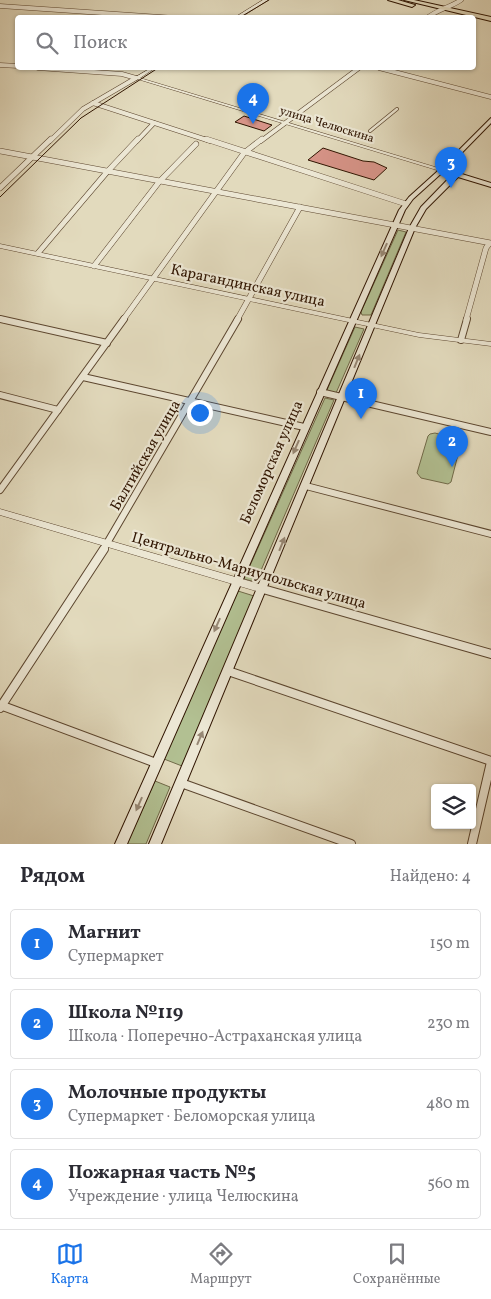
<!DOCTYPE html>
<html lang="ru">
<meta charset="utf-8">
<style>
body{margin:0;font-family:Vollkorn,serif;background:#f2f2f3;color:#2b2b33}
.controls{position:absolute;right:15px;bottom:15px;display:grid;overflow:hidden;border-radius:5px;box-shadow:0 1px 4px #0004}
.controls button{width:45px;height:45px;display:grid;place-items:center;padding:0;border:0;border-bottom:1px solid #e1e1e2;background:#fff;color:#2b2b33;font:25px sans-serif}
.you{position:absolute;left:199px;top:412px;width:18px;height:18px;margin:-12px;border:4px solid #fff;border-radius:50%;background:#1a73e8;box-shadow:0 0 0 8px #1a73e833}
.badge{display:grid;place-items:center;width:32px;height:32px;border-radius:50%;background:#1a73e8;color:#fff;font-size:16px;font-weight:700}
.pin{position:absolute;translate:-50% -41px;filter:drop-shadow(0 1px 2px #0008)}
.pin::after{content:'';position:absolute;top:26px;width:18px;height:15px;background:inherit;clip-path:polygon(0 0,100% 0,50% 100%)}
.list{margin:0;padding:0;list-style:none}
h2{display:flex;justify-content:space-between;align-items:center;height:65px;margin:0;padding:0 20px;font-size:21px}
h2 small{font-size:16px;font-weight:400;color:#7c7c81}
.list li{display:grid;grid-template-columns:32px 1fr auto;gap:15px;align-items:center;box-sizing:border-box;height:70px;margin:0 10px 10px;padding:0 10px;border:1px solid #e1e1e2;border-radius:5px}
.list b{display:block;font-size:19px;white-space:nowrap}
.list p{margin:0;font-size:16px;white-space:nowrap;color:#7c7c81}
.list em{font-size:16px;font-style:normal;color:#7c7c81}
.icon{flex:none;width:28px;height:28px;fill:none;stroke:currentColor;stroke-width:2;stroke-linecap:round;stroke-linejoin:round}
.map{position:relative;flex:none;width:491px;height:844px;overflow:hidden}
.search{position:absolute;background:#fff;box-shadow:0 1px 4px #0004;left:15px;right:15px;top:15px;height:55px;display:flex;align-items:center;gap:12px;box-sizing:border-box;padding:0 18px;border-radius:5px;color:#7c7c81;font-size:19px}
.sheet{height:385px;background:#fff}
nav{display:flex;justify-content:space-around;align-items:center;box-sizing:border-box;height:70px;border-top:1px solid #e1e1e2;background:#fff;font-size:14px;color:#7c7c81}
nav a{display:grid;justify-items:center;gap:2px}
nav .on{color:#1a73e8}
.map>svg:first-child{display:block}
.green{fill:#b2c092;stroke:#706a49}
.building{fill:#d69387;stroke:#2f1400}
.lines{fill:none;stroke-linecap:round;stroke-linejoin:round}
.pedestrian-casing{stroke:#5c462f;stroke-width:4}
.minor-far3-casing{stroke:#5c462f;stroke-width:5}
.minor-far2-casing{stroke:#5c462f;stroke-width:6}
.minor-far1-casing{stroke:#5c462f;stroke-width:8}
.minor-casing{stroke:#5c462f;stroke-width:10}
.tertiary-casing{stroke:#5c462f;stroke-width:1}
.secondary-casing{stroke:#2f1400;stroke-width:2}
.primary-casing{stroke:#2f1400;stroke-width:2}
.pedestrian{stroke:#ece7d4;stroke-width:2.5}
.minor-far3{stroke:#ece7d4;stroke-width:4}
.minor-far2{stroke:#ece7d4;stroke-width:5}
.minor-far1{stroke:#ece7d4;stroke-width:6}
.minor{stroke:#ece7d4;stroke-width:8}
.tertiary{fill:#ece7d4;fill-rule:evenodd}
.secondary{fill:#ece7d4;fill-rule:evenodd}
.primary{fill:#e2dabd;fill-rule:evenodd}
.tram{stroke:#2f1400;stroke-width:1}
.oneway{fill:#978875}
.labels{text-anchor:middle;stroke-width:4.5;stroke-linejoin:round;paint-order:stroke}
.far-street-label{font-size:12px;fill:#2f1400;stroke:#ece7d4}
.street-label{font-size:15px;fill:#2f1400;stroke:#ece7d4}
</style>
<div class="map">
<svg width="491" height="844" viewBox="0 0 491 844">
<rect width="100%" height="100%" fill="#e2dabd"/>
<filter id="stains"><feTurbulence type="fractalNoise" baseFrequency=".004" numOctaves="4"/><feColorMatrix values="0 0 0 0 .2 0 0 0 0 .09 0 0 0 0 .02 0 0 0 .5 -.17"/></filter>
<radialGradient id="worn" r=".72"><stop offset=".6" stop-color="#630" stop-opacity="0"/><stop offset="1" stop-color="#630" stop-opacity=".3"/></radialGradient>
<g class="green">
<path d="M398 230 406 232 371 315H362L361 312Z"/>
<path d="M355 327 364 329 336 393 327 390Z"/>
<path d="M325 398 334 400 256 582 244 579Z"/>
<path d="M435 433 460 440 461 443 451 482 448 484 421 478 417 473 428 436 430 434Z"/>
<path d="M238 591 254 596 182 766 164 759Z"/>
<path d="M155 781 170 787 146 844H127Z"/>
</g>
<g class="building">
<path d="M244 116 272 125 264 131 235 122Z"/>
<path d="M323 148 363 161 374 162 387 168 374 180 308 160Z"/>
</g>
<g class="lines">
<g class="pedestrian-casing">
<path id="pedestrian" d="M370 131 397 109"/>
</g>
<g class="minor-far3-casing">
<g id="minor-far3">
<path d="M0 6 175 18"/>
<path d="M427 18C438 9 449 8 461 0"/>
<path d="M0 65 18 66"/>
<path d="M38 68 122 74 136 78"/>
<path d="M379 68 491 97"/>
<path d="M93 103 210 141"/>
<path d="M50 141 83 109 136 78"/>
<path d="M137 141 154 123"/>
<path d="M261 141 359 68"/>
</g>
</g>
<g class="minor-far2-casing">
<g id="minor-far2">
<path d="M206 139 406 204"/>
<path d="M0 151 491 243"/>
<path d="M0 188 51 139"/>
<path d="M38 253 107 172 138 139"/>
<path d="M94 266 159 182 196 144"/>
<path d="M0 319 5 320"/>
<path d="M123 320 244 153 262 139"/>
<path d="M237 320 300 207"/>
<path d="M466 320 486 248 489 244"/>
</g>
</g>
<g class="minor-far1-casing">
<g id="minor-far1">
<path d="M0 319 107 343"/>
<path d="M461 340 467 319"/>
<path d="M83 377 304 427"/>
<path d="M320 392 491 432"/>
<path d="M0 395 58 410"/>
<path d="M306 486 491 534"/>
<path d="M0 490 124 319"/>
<path d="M103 550 238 319"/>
</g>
</g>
<g class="minor-casing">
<g id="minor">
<path d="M263 589 491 654"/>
<path d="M228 671 491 761"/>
<path d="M0 705 156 763"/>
<path d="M0 708 104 549"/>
<path d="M181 783 351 844"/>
<path d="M472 844 491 762"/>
</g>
</g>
<g class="tertiary-casing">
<g id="tertiary">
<path d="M263 0H268L240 18H234Z"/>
<path d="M151 68H155L140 78 445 170 440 171 134 78Z"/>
<path d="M0 244 419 333 491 342V346L419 337 0 248Z"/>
<path d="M0 509 263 585 266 586 267 589 266 592 263 593 0 515Z"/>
</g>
</g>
<g class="secondary-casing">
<g id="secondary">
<path d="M491 118V123L444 171 413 199 405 210 127 844H115L399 210 409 197 440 169Z"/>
<path d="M452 171 491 183V187L458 177 426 209 415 228 161 844H149L409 228 421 207 452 175 449 173Z"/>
</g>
</g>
<g class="primary-casing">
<g id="primary">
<path d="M388 0H398L415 5 412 7Z"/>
<path d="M404 0H414L491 17V21Z"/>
</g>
</g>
<use href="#pedestrian" class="pedestrian"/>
<use href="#minor-far3" class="minor-far3"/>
<use href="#minor-far2" class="minor-far2"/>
<use href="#minor-far1" class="minor-far1"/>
<use href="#minor" class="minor"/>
<use href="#tertiary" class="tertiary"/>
<use href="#secondary" class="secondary"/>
<use href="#primary" class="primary"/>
<g class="tram">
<path d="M239 18 269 0"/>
<path d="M0 197 81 118 158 68"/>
</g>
</g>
<defs><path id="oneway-solid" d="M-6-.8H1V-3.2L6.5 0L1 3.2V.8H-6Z" transform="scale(1.25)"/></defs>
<g class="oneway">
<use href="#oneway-solid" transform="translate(384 250) rotate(114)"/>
<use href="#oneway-solid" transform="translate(357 361) rotate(-68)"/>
<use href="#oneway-solid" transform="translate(296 447) rotate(114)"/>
<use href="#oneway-solid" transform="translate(282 544) rotate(-68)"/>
<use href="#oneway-solid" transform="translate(217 625) rotate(114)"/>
<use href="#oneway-solid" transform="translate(200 738) rotate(-67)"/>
<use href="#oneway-solid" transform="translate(139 804) rotate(114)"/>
</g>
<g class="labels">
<g class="far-street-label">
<text transform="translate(327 124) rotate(17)" y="4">улица Челюскина</text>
</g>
<g class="street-label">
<text transform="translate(248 285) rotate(12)" y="5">Карагандинская улица</text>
<text transform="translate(145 455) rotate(-60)" y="5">Балтийская улица</text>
<text transform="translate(271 462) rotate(-66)" y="5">Беломорская улица</text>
<text transform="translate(249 570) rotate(16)" y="5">Центрально-Мариупольская улица</text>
</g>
</g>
<rect width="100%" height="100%" filter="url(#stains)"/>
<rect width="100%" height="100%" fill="url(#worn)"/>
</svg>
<div class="controls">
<button><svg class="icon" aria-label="layers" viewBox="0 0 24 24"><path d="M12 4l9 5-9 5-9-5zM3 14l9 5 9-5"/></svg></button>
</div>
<div class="you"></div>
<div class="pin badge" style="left:361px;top:419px">1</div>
<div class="pin badge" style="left:452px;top:467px">2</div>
<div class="pin badge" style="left:451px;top:188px">3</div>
<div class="pin badge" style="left:253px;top:124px">4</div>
<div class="search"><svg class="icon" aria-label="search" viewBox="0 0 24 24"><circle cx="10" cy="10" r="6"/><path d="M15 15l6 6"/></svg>Поиск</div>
</div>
<section class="sheet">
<h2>Рядом<small>Найдено: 4</small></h2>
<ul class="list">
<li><span class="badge">1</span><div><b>Магнит</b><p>Супермаркет</p></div><em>150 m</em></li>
<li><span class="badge">2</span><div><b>Школа №119</b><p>Школа · Поперечно-Астраханская улица</p></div><em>230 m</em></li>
<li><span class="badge">3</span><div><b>Молочные продукты</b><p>Супермаркет · Беломорская улица</p></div><em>480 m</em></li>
<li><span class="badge">4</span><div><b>Пожарная часть №5</b><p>Учреждение · улица Челюскина</p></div><em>560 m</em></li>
</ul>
</section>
<nav>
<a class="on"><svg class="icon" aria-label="map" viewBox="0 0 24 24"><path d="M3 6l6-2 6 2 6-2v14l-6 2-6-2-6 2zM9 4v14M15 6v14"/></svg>Карта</a>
<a><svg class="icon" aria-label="directions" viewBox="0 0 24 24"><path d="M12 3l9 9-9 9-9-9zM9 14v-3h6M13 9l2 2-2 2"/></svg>Маршрут</a>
<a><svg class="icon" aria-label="saved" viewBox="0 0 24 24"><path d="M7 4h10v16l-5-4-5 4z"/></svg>Сохранённые</a>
</nav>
